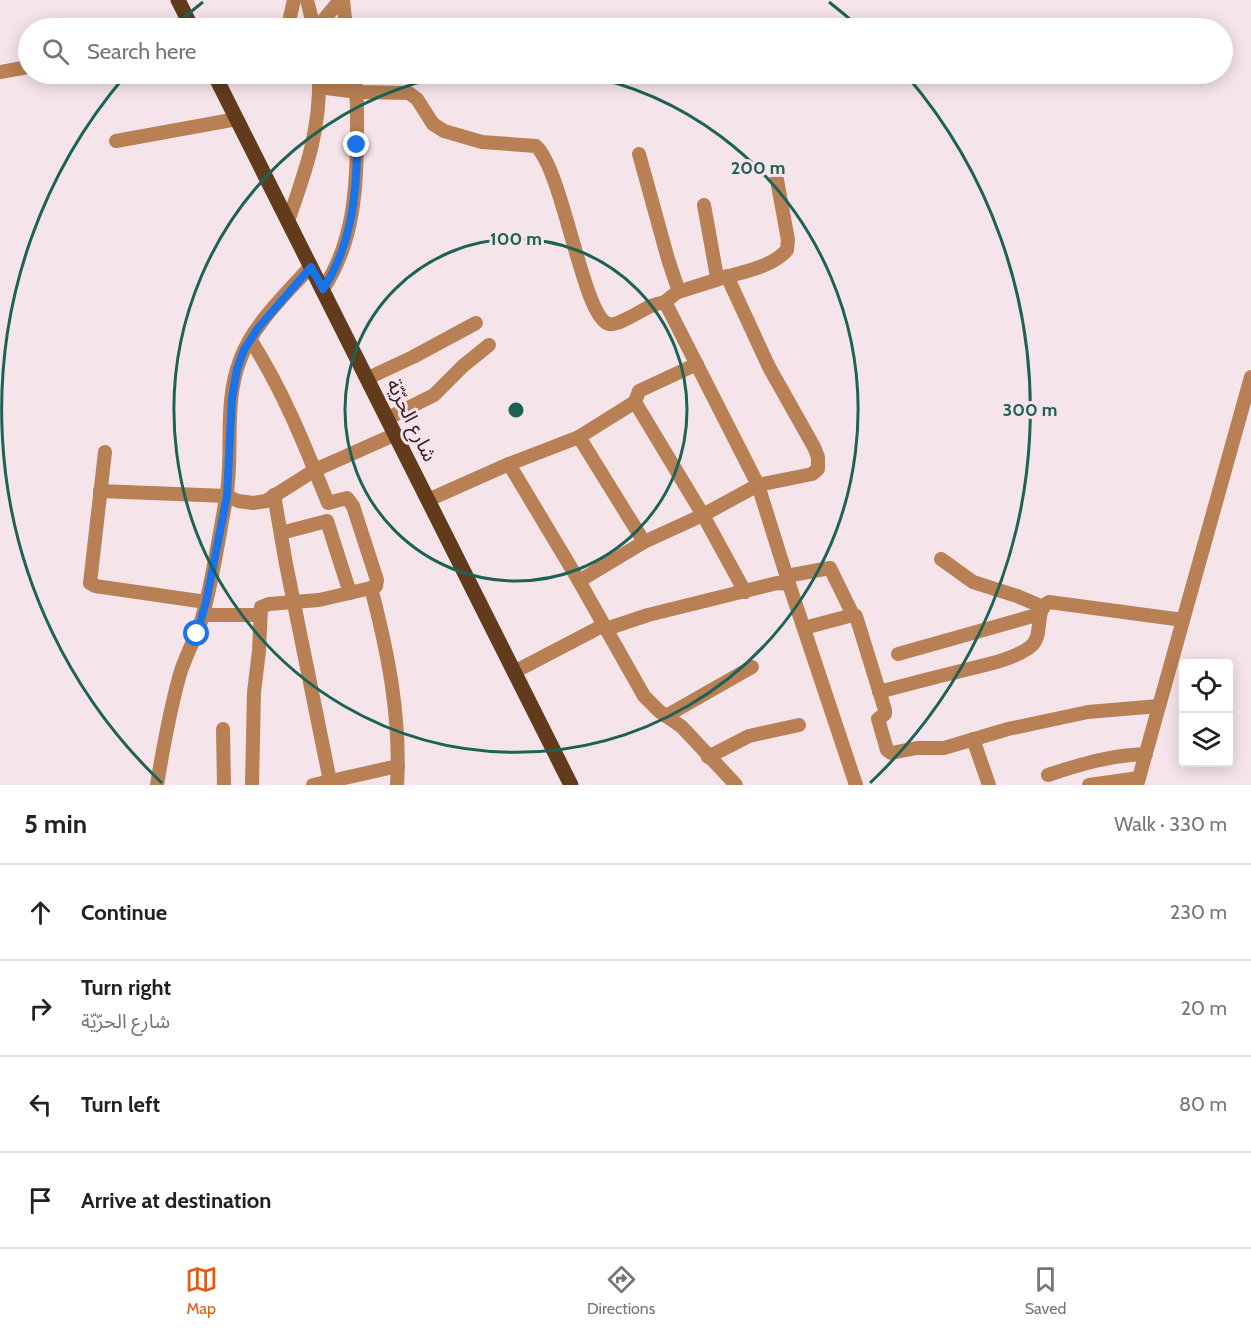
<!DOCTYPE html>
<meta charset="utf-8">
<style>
body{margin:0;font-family:Cabin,"Noto Sans Arabic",sans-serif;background:#f6f6f6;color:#222}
.controls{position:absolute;right:18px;bottom:18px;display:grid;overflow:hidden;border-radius:6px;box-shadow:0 3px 15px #0003}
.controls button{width:54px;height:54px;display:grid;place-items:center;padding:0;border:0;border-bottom:2px solid #e0e0e0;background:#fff;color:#222;font:30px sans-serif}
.stop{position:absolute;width:18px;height:18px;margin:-14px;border:4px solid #1a73e8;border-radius:50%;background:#fff}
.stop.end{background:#1a73e8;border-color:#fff;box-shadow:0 2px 6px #0008}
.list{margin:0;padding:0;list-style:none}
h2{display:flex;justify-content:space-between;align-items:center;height:78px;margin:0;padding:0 24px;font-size:26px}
h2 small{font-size:20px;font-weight:400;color:#767676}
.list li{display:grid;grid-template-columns:39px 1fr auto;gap:18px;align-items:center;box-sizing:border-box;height:96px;padding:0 24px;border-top:2px solid #e0e0e0}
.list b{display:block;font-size:22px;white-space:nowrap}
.list p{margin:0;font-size:20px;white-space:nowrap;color:#767676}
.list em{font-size:20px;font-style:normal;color:#767676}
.icon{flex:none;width:33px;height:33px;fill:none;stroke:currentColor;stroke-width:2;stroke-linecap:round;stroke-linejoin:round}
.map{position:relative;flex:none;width:1251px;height:785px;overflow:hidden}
.search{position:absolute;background:#fff;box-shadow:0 3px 15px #0003;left:18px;right:18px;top:18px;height:66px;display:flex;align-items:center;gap:15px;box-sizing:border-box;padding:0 21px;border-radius:33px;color:#767676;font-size:22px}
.sheet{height:462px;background:#fff}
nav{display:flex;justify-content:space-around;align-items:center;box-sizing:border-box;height:84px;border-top:2px solid #e0e0e0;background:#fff;font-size:16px;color:#767676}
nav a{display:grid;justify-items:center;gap:3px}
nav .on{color:#ea580c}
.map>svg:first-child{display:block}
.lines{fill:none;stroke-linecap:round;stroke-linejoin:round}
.minor{stroke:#b88054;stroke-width:14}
.major{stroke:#613b1c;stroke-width:15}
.route{stroke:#1a73e8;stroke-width:8}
.ring{fill:none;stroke:#1c6356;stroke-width:3}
.labels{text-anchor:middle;stroke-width:6;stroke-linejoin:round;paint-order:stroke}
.street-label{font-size:20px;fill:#381b25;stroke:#f5e5ea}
.centre{fill:#1c6356;stroke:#f5e5ea;stroke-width:3}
.ring-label{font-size:18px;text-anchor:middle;font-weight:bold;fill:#1c6356;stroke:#f5e5ea;stroke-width:6;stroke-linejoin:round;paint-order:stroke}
</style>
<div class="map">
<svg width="1251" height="785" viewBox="0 0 1251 785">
<rect width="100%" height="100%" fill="#f5e5ea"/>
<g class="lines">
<g class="minor">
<path d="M307 0 314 28"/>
<path d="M343 0 346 28"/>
<path d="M290 28V17L294 0"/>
<path d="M317 28 340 0"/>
<path d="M0 72 28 67"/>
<path d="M319 87 357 92 409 93 417 99 433 124 444 131 482 142 536 146C564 173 583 318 609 324 619 326 641 310 651 306 656 304 660 303 665 302"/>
<path d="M116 141 237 119"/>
<path d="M639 154 668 259 678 289 676 293 665 302 758 485 789 584"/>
<path d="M288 221C306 170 321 128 319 74"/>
<path d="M716 280C739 272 770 269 787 250L788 240 775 169"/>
<path d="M323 289C354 243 357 187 357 133 357 113 358 94 354 74"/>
<path d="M678 292 716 280 717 277 704 205"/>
<path d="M250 339C283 390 305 446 328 503L347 498 353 506 377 580 376 586 371 588C388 652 401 718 397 785"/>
<path d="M697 364 639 391 635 402 703 515 745 592"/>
<path d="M368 378 413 357 476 323"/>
<path d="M388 418 434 395 463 366 489 345"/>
<path d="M579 437 644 542"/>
<path d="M105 452 90 583 95 586 206 602"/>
<path d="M509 464 579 437 635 402"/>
<path d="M100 491 227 496 238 501 253 503 266 501 315 470 396 434"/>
<path d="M274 495 286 564 330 781"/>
<path d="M428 500 509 464 579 581 644 696 659 711 682 727 736 785"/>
<path d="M281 533 327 521 350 593"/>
<path d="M941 559 973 582 1017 596 1043 607"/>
<path d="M786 576 830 568 853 615"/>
<path d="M579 581 644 542 703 515 758 485 812 474 818 469V457L814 447 769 367 727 276"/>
<path d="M203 615H260"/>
<path d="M804 628 853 615 856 616 885 710V714L878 719 887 750 891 753 917 748H944L1008 729 1088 712 1159 706"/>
<path d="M606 629 648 615 777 583 789 584 856 785"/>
<path d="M898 654 1040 614"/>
<path d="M514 672 604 625"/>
<path d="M879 692C909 684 939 676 969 669 989 664 1014 659 1030 647 1045 636 1033 610 1049 602L1183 620"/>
<path d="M666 716 752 667"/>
<path d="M223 729 224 785"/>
<path d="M973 739 989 785"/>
<path d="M708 757 749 736 799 725"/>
<path d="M1048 775C1081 764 1111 755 1146 754"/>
<path d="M157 785C163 748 170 710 180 674 186 654 197 636 203 615 213 577 219 537 226 499 234 454 223 404 240 360 253 324 286 294 311 266"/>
<path d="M252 785 254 692 259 651 261 607 269 604 319 600 371 588"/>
<path d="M313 785 398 766"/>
<path d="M1089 785 1139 778"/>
<path d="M1137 785 1251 377"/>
</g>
<g class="major">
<path d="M178 0 192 28"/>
<path d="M214 74 571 785"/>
</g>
</g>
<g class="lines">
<path class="route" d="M197 634 206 602 227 496 232 398 237 369 244 350 258 328 311 267 323 289C351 247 357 195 357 145"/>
</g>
<g class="ring">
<circle cx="516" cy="410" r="171"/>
<path d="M578 74A342 342 0 1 1 454 74"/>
<path d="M162 783A514 514 0 0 1 125 76M172 28A514 514 0 0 1 203 2M829 2A514 514 0 0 1 860 28M907 76A514 514 0 0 1 870 783"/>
</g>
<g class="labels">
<g class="street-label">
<text transform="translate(412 420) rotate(64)" y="7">شارع الحرّيّة</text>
</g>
</g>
<circle cx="516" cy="410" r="9" class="centre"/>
<g class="ring-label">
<text x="758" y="174">200 m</text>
<text x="516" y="245">100 m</text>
<text x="1030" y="416">300 m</text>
</g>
</svg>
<div class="controls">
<button><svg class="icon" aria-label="locate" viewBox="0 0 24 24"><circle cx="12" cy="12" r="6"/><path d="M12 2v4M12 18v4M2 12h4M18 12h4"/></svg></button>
<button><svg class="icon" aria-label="layers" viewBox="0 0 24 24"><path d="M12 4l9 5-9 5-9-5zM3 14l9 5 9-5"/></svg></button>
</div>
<div class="stop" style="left:197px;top:634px"></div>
<div class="stop end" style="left:357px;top:145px"></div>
<div class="search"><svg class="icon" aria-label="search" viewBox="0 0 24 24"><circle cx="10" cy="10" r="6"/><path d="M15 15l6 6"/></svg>Search here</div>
</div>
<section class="sheet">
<h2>5 min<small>Walk · 330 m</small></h2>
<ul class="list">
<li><svg class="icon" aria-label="ahead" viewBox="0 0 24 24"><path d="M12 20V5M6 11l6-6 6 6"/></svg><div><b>Continue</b></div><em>230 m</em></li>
<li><svg class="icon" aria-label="right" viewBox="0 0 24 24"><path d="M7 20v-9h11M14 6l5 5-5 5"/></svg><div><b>Turn right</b><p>شارع الحرّيّة</p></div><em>20 m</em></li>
<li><svg class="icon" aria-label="left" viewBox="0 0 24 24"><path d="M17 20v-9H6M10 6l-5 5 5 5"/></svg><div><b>Turn left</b></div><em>80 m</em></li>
<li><svg class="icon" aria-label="arrive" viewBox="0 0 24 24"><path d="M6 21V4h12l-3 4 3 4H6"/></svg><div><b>Arrive at destination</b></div></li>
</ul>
</section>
<nav>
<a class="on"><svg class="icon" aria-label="map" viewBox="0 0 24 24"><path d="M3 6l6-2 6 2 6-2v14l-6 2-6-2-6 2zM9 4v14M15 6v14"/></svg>Map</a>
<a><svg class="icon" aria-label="directions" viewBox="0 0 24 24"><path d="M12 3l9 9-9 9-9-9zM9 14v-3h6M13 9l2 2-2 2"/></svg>Directions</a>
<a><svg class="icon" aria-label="saved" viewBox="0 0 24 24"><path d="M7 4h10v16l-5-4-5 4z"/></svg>Saved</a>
</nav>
